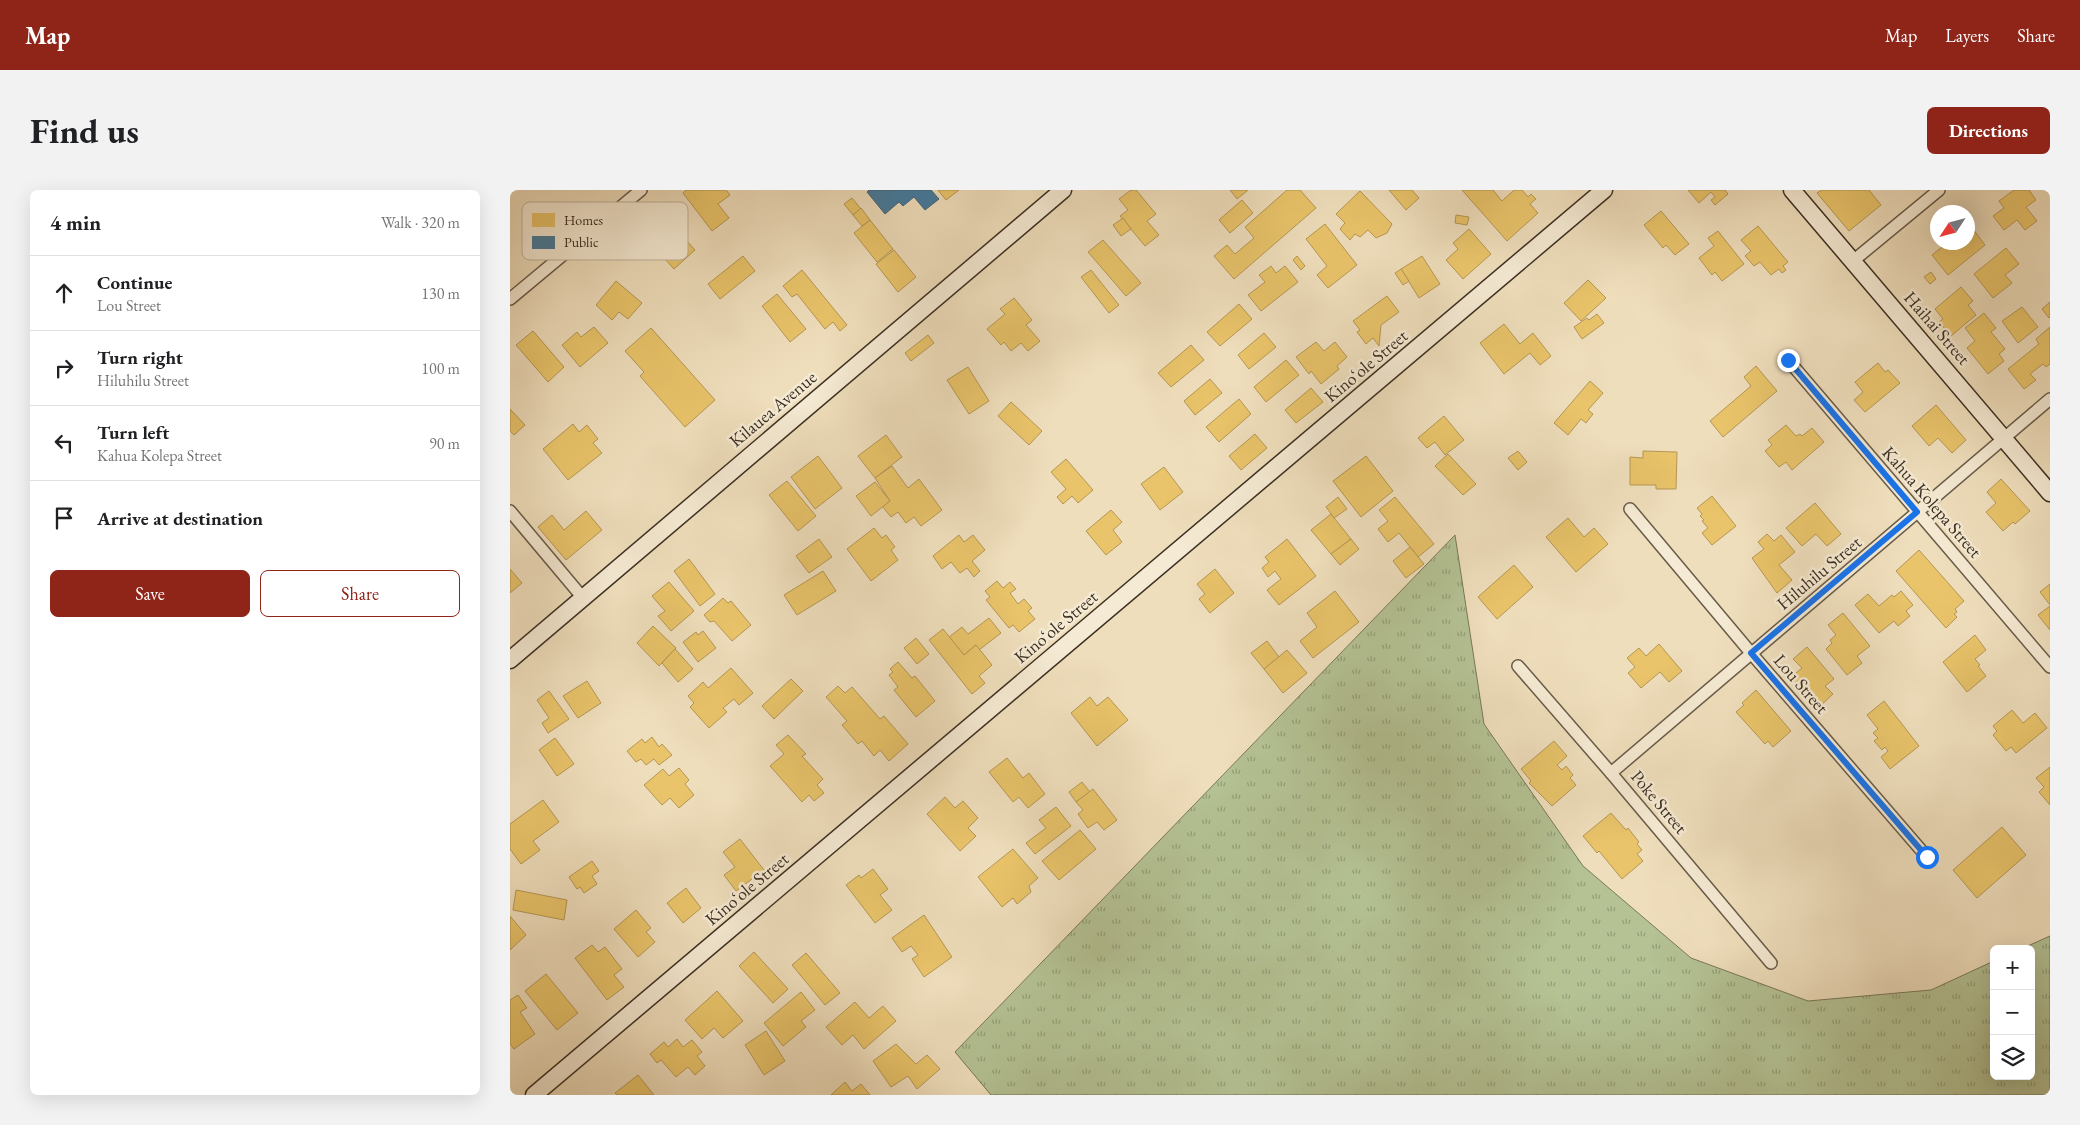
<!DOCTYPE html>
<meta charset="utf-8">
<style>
body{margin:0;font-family:"EB Garamond",serif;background:#f2f2f2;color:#202124}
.controls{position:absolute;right:15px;bottom:15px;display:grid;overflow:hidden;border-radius:8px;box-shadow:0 5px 20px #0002}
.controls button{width:45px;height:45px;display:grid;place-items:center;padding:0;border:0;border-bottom:1px solid #e0e0e0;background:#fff;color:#202124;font:25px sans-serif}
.compass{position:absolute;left:1420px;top:15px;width:45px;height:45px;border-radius:50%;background:#fff;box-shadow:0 5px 20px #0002;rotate:234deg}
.stop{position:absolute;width:15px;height:15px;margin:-11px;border:4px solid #1a73e8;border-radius:50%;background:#fff}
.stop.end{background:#1a73e8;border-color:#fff;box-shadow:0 1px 5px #0008}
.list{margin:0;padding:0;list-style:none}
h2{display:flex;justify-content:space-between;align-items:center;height:65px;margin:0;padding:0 20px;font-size:21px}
h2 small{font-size:16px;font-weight:400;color:#757577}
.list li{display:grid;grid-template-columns:32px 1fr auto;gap:15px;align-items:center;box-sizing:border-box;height:75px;padding:0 20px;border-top:1px solid #e0e0e0}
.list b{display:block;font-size:19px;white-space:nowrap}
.list p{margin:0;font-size:16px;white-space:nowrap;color:#757577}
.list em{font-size:16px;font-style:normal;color:#757577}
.actions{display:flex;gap:10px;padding:15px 20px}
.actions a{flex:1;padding:11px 0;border:1px solid #8f2418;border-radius:8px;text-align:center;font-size:18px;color:#8f2418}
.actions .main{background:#8f2418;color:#fff}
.icon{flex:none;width:28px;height:28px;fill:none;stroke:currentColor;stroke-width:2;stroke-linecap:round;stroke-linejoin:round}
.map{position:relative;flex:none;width:1540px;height:905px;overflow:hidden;border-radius:8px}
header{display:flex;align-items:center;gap:30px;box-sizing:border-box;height:70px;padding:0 25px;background:#8f2418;color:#fff}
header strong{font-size:24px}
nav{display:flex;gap:28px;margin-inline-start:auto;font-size:18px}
.intro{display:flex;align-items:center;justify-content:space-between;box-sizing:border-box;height:120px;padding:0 30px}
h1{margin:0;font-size:35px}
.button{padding:12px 22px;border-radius:8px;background:#8f2418;color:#fff;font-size:18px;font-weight:700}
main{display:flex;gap:30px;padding:0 30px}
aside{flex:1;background:#fff;border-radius:8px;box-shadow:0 5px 20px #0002}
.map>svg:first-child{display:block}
.grass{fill:url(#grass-tufts);stroke:#78785b}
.homes{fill:#e9c46a;stroke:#b59754}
.public{fill:#457b9d;stroke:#426478}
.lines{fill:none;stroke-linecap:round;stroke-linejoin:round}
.street-casing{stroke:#685b48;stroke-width:14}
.secondary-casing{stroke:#3b2f22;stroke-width:19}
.street{stroke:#f5ead3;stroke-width:11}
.secondary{stroke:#f5ead3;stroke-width:16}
.route{stroke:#1a73e8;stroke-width:6}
.labels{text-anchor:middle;stroke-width:5;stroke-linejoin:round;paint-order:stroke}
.street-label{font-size:18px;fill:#3b2f22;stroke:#f5ead3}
.key{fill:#f5ead3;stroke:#bdb29e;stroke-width:1}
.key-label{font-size:14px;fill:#3b2f22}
</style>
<header>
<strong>Map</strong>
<nav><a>Map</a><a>Layers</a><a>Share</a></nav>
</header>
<div class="intro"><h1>Find us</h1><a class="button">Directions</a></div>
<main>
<aside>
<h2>4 min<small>Walk · 320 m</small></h2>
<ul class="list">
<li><svg class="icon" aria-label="ahead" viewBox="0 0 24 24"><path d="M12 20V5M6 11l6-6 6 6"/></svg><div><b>Continue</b><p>Lou Street</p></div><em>130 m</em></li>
<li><svg class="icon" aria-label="right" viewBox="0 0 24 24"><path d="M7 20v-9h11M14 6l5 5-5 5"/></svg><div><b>Turn right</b><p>Hiluhilu Street</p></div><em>100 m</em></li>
<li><svg class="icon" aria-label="left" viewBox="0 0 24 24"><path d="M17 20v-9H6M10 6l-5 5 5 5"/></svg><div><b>Turn left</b><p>Kahua Kolepa Street</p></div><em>90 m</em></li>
<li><svg class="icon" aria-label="arrive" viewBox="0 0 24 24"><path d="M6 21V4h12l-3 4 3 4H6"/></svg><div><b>Arrive at destination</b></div></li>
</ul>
<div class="actions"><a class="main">Save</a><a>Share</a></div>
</aside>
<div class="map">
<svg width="1540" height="905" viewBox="0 0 1540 905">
<defs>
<pattern id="grass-tufts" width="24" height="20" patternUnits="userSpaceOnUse" patternTransform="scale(1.25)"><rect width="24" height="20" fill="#b4c294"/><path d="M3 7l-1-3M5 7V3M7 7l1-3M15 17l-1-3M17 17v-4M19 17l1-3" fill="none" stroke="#949e78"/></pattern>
</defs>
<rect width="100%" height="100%" fill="#efdebc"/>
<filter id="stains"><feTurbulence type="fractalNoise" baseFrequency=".004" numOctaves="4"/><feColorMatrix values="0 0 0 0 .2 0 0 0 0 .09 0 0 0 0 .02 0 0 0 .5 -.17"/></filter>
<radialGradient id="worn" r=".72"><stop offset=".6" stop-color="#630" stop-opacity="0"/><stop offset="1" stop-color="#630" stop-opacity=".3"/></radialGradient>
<path class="grass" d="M945 345 974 534 1073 676 1181 768 1298 811 1421 800 1484 771V886H1521V759H1511L1540 746V905H481L445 862Z"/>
<g class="homes">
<path d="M176 0H216L220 5 208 14 219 28 202 41 173 3Z"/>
<path d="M428 0H449L436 10Z"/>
<path d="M621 0H626L646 24 637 31 649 45 635 56 610 26 618 20 609 9Z"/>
<path d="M720 0H738L727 9Z"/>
<path d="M777 0H790L806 18 724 89 704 66 717 55 725 64 744 48 735 37Z"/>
<path d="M879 0H902L909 8 896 20Z"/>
<path d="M952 0H983L992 11 1004 0H1012L1018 7 1021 4 1026 9 1020 14 1028 23 997 51Z"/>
<path d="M1178 0H1215L1218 4 1205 15 1201 10 1205 7 1201 2 1189 13Z"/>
<path d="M1312 0H1359L1371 15 1339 41 1307 3Z"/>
<path d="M1504 0H1519L1526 10 1516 17 1527 31 1515 40 1507 30 1494 40 1483 26 1494 18 1489 11Z"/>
<path d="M850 1 882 34 877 43 866 48 858 40 850 47 845 44 840 50 830 39 835 33 826 24Z"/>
<path d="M342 8 351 19 343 25 334 14Z"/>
<path d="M732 10 743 23 720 43 709 30Z"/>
<path d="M351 18 360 30 352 36 343 25Z"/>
<path d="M1151 21 1179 54 1165 65 1156 55 1153 58 1134 35Z"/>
<path d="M152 23 185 60 164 79 144 57 149 53 135 37Z"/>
<path d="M946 25 959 27 957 35 945 33Z"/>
<path d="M613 28 621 39 611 46 603 35Z"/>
<path d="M360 30 383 59 367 72 344 43Z"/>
<path d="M815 34 847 75 818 98 807 85 817 76 796 49Z"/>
<path d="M1460 35 1475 55 1438 85 1422 65 1438 52H1458V37Z"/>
<path d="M1248 36 1278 72 1273 76 1276 80 1272 83 1269 79 1261 85 1250 72 1244 76 1235 66 1241 61 1231 50Z"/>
<path d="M959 39 981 64 953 89 936 70 948 59 943 53Z"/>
<path d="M1208 41 1234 74 1212 91 1205 82 1202 85 1189 68 1204 56 1198 48Z"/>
<path d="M593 50 631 93 616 106 578 62Z"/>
<path d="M1496 58 1509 74 1495 85 1502 93 1483 108 1464 84Z"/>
<path d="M384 60 406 87 388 102 366 74Z"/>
<path d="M233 66 245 81 210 109 198 94Z"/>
<path d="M787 66 795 76 791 80 783 70Z"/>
<path d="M912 66 930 94 909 108 891 79Z"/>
<path d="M761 76 766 83 775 76 788 92 751 121 738 105 755 92 749 85Z"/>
<path d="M891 79 899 91 893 95 885 83Z"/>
<path d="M292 80 337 135 330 141 323 132 315 139 287 104 282 107 273 96Z"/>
<path d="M581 80 609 115 599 123 571 87Z"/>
<path d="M1421 82 1426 89 1420 94 1414 87Z"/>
<path d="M1078 90 1096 108 1071 131 1054 113Z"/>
<path d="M106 91 132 113 118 129 109 122 102 130 86 115Z"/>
<path d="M1451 97 1463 111 1458 115 1466 125 1441 146 1429 132 1433 129 1425 119Z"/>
<path d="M267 104 296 139 280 152 252 116Z"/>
<path d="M877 106 889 122 871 135 869 156 863 148 856 154 847 142 850 140 843 131Z"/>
<path d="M504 108 522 130 516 135 530 151 518 161 511 153 501 161 494 152 491 155 477 139 495 124 490 119Z"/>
<path d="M1540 112V127L1539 128 1532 119Z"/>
<path d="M729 114 742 129 710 156 697 142Z"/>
<path d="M1512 117 1528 137 1508 153 1492 131Z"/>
<path d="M1474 123 1486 138 1481 142 1495 159 1489 164 1494 171 1478 184 1457 158 1465 151 1455 138Z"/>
<path d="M1087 124 1094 133 1072 149 1064 137 1077 128 1079 130Z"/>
<path d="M994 134 1010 154 1023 143 1041 166 1030 175 1020 163 994 184 970 153Z"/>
<path d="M84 137 98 153 70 177 52 155 67 142 71 147Z"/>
<path d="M1540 137V174L1536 177 1533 174 1520 184 1526 190 1514 199 1498 179 1529 154 1526 149Z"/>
<path d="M141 138 205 210 175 237 130 186 134 182 115 161Z"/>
<path d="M23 141 54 177 38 192 6 155Z"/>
<path d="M754 143 766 157 739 179 728 165Z"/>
<path d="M418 145 424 153 401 171 395 163Z"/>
<path d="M806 152 814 161 825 152 837 167 827 176 829 179 811 194 801 181 799 184 786 167Z"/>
<path d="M681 155 694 170 661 197 648 183Z"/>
<path d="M776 170 789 185 756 212 744 197Z"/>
<path d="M1368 173 1375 182 1378 180 1390 193 1355 222 1344 210 1353 202 1345 192Z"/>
<path d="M1246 176 1267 201 1213 247 1200 231 1241 196 1234 187Z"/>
<path d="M458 177 479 211 459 224 437 190Z"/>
<path d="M700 189 712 203 685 225 674 211Z"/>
<path d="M1080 191 1093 203 1078 220 1083 224 1076 233 1071 229 1058 245 1044 233Z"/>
<path d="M801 198 813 212 786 233 775 220Z"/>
<path d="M729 209 741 224 709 252 696 237Z"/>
<path d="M501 212 532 241 519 255 488 226Z"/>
<path d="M1426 215 1456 250 1442 263 1428 248 1419 256 1402 236Z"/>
<path d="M0 219 15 235 4 245 0 241Z"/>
<path d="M934 226 954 250 935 265 925 252 917 258 908 248Z"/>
<path d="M63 234 69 242 77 235 88 249 83 253 92 263 58 290 33 259Z"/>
<path d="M1276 235 1286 246 1290 244 1292 246 1302 238 1314 252 1282 280 1276 272 1269 277 1255 261 1262 255 1258 250Z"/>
<path d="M745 244 757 258 731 280 719 266Z"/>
<path d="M376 245 392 267 365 288 348 266Z"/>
<path d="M1008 261 1017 272 1008 280 998 268Z"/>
<path d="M1133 261 1167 262 1166 299H1146V295H1120V267L1133 268Z"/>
<path d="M938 264 966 294 953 305 925 276Z"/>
<path d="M308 266 332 298 305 319 281 287Z"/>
<path d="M856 266 883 301 851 327 823 291Z"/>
<path d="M556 269 583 300 568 313 562 306 553 314 547 307 556 299 541 282Z"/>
<path d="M382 276 398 298 409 289 432 320 411 336 404 327 396 333 388 322 381 327 372 316 380 311 365 288Z"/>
<path d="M654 277 673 302 650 320 631 294Z"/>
<path d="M1491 289 1520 321 1505 334 1503 332 1493 341 1476 322 1486 313 1477 302Z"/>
<path d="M277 291 306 326 288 341 259 305Z"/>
<path d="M365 292 380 311 361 326 346 306Z"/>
<path d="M1202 306 1226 336 1202 355 1192 343 1198 338 1192 331 1194 330 1190 326 1192 324 1187 318Z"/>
<path d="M828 307 837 319 824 328 816 317Z"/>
<path d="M885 307 924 354 908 367 889 343 878 352 868 339 878 331 869 320Z"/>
<path d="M1305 313 1331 344 1317 356 1306 344 1292 356 1276 338Z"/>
<path d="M601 320 612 332 603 340 612 352 596 365 576 341Z"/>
<path d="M76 321 92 340 56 370 28 337 42 325 54 340Z"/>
<path d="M821 324 841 349 821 364 801 340Z"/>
<path d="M1058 328 1074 347 1084 338 1098 354 1066 382 1036 347Z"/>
<path d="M364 338 372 348 376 345 385 357 381 360 388 370 361 391 337 359Z"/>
<path d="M1257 344 1264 351 1271 345 1285 362 1269 375 1282 390 1267 403 1242 368 1254 359 1248 352Z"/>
<path d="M449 345 454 352 463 345 475 360 462 371 470 381 464 387 457 378 450 383 441 372 432 379 423 366Z"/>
<path d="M309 349 322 367 299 383 286 366Z"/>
<path d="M777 349 806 386 769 415 757 400 771 389 765 381 758 387 752 378 759 372 755 367Z"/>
<path d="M841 349 849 359 830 375 821 364Z"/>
<path d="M900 357 914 374 896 388 883 371Z"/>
<path d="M1409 360 1454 411 1445 419 1447 422 1444 424 1447 427 1436 438 1386 381Z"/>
<path d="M179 369 205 404 190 416 164 381Z"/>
<path d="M1004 375 1023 397 987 429 968 407Z"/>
<path d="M0 379 12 393 0 403Z"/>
<path d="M705 379 724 403 700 423 689 409 695 404 687 394Z"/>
<path d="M313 381 326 401 287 425 274 405Z"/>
<path d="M487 391 493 398 500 392 506 399 500 403 508 414 514 409 522 418 518 421 525 429 509 442 503 435 499 438 476 410 480 407 475 401Z"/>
<path d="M159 392 184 421 161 441 148 426 155 421 142 406Z"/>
<path d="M1540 394V415L1530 402Z"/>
<path d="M825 401 849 432 803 468 790 451 807 437 797 423Z"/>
<path d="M1391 401 1403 415 1396 421 1400 426 1388 436 1384 431 1369 443 1345 415 1358 404 1369 416 1382 405 1384 407Z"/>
<path d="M213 408 218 413 221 411 241 435 222 451 204 431 200 432 194 425Z"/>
<path d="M1540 416V440L1528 425Z"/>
<path d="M1333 423 1360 456 1347 466 1352 473 1337 485 1316 459 1322 453 1320 450 1326 445 1318 435Z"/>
<path d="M479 428 491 443 469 460 466 455 454 465 439 447 452 437 458 444Z"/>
<path d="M143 436 166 458 149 476 127 453Z"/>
<path d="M433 439 454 465 466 455 482 475 469 486 475 493 462 504 419 450Z"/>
<path d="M193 441 206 458 188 472 173 452 186 442 188 445Z"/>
<path d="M1465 445 1476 460 1465 469 1470 475 1468 476 1476 486 1457 502 1433 472Z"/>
<path d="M406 448 419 464 407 474 394 458Z"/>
<path d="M757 451 769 467 754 479 741 463Z"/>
<path d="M1149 454 1172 481 1159 492 1150 482 1131 498 1118 483 1125 477 1117 468 1129 458 1136 466Z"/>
<path d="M1297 457 1324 489 1315 496 1323 504 1308 518 1281 487 1292 478 1283 469Z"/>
<path d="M165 459 183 479 168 492 152 473Z"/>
<path d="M777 460 797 483 773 503 754 479Z"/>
<path d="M388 472 402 488 405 486 425 511 406 527 384 500 388 497 379 485 383 482 380 479Z"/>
<path d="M221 478 243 503 229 515 224 509 213 518 217 522 199 538 180 517 184 513 178 506 193 492 198 498Z"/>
<path d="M281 489 293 501 264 529 252 516Z"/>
<path d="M77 491 91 513 68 528 53 506Z"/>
<path d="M328 496 335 503 342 497 370 529 374 526 398 554 379 571 370 560 364 566 352 551 348 554 332 535 337 531 316 507Z"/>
<path d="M1246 500 1281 541 1263 557 1258 551 1255 554 1226 522 1234 515 1232 513Z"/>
<path d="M39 501 59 529 38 543 32 533 39 528 27 510Z"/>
<path d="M580 507 587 516 598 507 618 530 587 556 561 523Z"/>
<path d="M1374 511 1409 556 1380 579 1371 567 1378 561 1375 557 1372 560 1364 551 1368 548 1363 543 1368 539 1357 525Z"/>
<path d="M1502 520 1513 533 1525 523 1537 538 1506 563 1501 557 1496 561 1483 545 1487 541 1483 536Z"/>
<path d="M278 545 296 564 292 566 313 589 307 595 314 603 304 611 299 605 292 612 260 576 274 564 266 555Z"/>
<path d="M142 547 149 557 152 554 162 565 149 575 144 569 136 575 131 569 126 572 117 561 132 549 135 553Z"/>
<path d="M45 548 64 574 47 586 29 560Z"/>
<path d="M1044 551 1057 566 1047 575 1052 580 1056 576 1063 585 1060 588 1066 595 1042 616 1019 593 1021 591 1011 579Z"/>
<path d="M497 568 513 588 519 583 535 604 518 618 509 607 503 612 479 582Z"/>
<path d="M1540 577V615L1529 602 1534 597 1526 588Z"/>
<path d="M169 578 179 590 175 594 184 605 169 618 160 608 152 615 134 595 153 579 159 586Z"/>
<path d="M572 592 580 602 566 612 559 602Z"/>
<path d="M583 599 607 630 594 640 587 632 578 638 568 624 573 620 566 612Z"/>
<path d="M435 607 445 618 453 611 468 628 458 638 466 646 450 661 417 624Z"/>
<path d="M33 610 49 632 23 651 30 660 11 674 0 659V634Z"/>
<path d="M546 617 561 636 525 664 516 653 536 638 529 630Z"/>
<path d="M1101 623 1116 640 1118 638 1129 652 1127 654 1132 660 1127 664 1133 671 1112 689 1089 661 1087 663 1073 646Z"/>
<path d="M1492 637 1516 665 1467 708 1443 680Z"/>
<path d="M570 640 586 659 549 690 532 671Z"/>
<path d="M230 649 254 680 226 701 214 685 225 677 213 662Z"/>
<path d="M503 659 528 688 519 696 521 702 507 714 503 708 492 717 468 687Z"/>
<path d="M82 671 89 681 82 686 87 694 74 703 70 697 67 699 59 687Z"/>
<path d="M363 679 378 699 370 705 382 720 365 733 336 695 349 685 351 688Z"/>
<path d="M176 698 191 718 173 733 157 713Z"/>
<path d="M6 700 57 710 54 730 3 720Z"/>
<path d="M126 720 141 738 136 742 145 752 128 767 104 739Z"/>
<path d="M414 725 442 767 414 787 402 769 408 765 401 756 392 762 382 748Z"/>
<path d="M0 726 16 745 0 760Z"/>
<path d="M82 755 88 762 95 757 112 779 104 785 114 797 97 810 65 768Z"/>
<path d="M244 762 278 799 263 813 229 776Z"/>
<path d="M296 763 330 803 315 815 282 775Z"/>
<path d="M36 784 68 823 47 840 15 801Z"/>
<path d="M207 801 233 831 213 848 204 838 192 849 175 830Z"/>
<path d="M291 802 305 820 291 831 296 837 273 856 254 833Z"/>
<path d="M8 805 17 818 10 822 25 844 4 859 0 854V810Z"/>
<path d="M345 812 359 828 373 816 386 831 354 859 343 845 332 855 316 837Z"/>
<path d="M256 841 275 871 254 885 235 855Z"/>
<path d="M167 849 173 857 182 850 192 862 187 866 195 876 185 885 178 877 166 887 151 870 147 873 140 864 154 852 158 857Z"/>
<path d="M386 854 406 874 417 865 430 879 407 899 398 886 381 897 363 871Z"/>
<path d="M128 885 144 905H107L105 903Z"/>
<path d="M335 892 342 901 351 894 360 905H321Z"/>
</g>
<path class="public" d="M359 0H421L429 9 415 20 404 7 393 16 389 12 375 24 357 2Z"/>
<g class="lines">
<g class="street-casing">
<g id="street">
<path d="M1343 71 1429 0"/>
<path d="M0 109 131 0"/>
<path d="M1278 170 1540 477"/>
<path d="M1120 319 1241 463 1417 667"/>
<path d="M0 321 73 408"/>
<path d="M1008 476 1101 583 1261 773"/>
<path d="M1101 583 1540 209"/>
</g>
</g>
<g class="secondary-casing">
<g id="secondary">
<path d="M1282 0 1540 303"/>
<path d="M0 470 553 0"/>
<path d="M24 905 1094 0"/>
</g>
</g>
<use href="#street" class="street"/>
<use href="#secondary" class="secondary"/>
</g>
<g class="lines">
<path class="route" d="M1278 170 1407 322 1241 463 1417 667"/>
</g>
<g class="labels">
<g class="street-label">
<text transform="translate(1427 138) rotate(49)" y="6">Haihai Street</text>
<text transform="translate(856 176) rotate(-40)" y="6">Kinoʻole Street</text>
<text transform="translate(263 219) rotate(-40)" y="6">Kilauea Avenue</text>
<text transform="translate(1422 312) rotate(49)" y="6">Kahua Kolepa Street</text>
<text transform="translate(1309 383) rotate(-40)" y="6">Hiluhilu Street</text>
<text transform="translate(546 437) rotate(-40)" y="6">Kinoʻole Street</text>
<text transform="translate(1291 494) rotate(49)" y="6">Lou Street</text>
<text transform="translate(1149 612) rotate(50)" y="6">Poke Street</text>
<text transform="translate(237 699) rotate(-40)" y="6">Kinoʻole Street</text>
</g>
</g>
<rect x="12" y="12" width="166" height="58" rx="8" class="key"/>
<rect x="22" y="23" width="23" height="14" fill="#e9c46a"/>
<rect x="22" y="46" width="23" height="13" fill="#457b9d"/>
<g class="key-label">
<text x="54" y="35">Homes</text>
<text x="54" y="57">Public</text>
</g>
<rect width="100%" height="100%" filter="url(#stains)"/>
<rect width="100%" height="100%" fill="url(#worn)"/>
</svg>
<div class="controls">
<button>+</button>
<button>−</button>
<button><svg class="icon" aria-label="layers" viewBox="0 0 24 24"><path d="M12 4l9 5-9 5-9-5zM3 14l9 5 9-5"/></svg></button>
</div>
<svg class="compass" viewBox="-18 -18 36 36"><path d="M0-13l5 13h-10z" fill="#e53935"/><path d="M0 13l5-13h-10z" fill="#757577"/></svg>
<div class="stop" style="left:1417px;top:667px"></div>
<div class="stop end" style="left:1278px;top:170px"></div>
</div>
</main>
